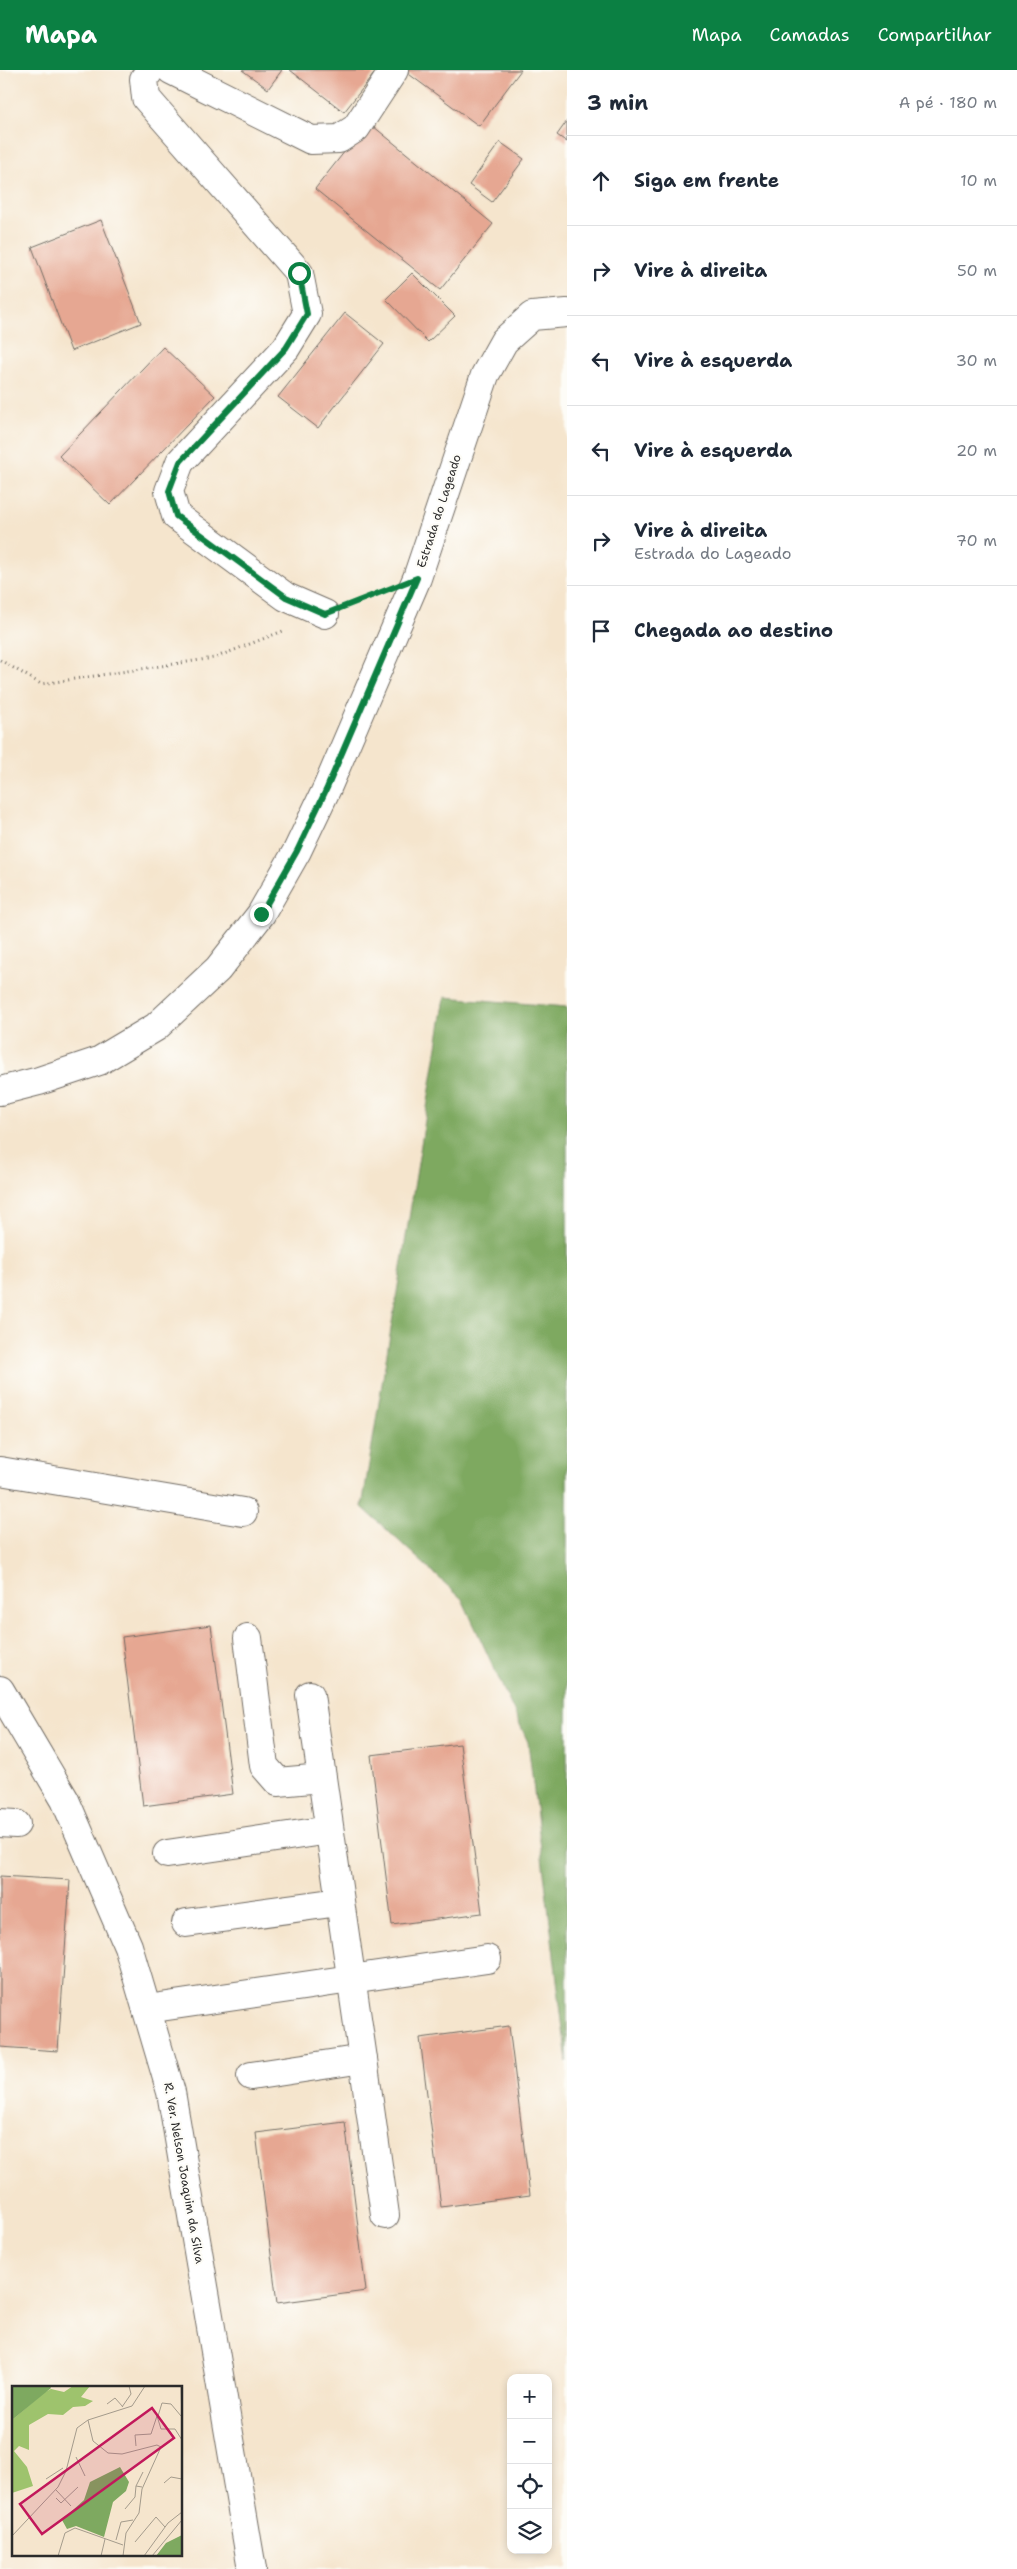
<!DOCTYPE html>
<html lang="pt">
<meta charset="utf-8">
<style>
body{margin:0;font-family:"Shantell Sans",sans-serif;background:#f2f2f3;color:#1f2937}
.controls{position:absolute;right:15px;bottom:15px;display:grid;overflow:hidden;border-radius:10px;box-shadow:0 2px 8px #0003}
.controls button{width:45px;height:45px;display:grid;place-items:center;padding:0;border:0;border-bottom:1px solid #e0e1e3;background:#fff;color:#1f2937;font:25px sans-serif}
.stop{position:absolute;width:15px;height:15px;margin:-11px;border:4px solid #0b8043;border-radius:50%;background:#fff}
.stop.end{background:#0b8043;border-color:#fff;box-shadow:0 1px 5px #0008}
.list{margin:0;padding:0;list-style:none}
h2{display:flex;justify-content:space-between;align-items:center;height:65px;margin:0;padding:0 20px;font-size:21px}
h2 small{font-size:16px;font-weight:400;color:#747a83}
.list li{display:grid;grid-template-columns:32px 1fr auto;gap:15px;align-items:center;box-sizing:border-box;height:90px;padding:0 20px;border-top:1px solid #e0e1e3}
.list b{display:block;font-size:19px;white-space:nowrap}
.list p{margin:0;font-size:16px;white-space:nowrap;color:#747a83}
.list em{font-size:16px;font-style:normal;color:#747a83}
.icon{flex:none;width:28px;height:28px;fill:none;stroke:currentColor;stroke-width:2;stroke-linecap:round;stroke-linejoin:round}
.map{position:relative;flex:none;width:567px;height:2499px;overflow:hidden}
header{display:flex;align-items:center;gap:30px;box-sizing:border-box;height:70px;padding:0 25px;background:#0b8043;color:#fff}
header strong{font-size:24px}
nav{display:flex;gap:28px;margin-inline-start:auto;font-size:18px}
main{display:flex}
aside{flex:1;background:#fff}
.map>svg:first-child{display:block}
.forest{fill:#7ea960;stroke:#546a46}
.building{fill:#e6a792}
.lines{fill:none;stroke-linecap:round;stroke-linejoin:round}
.minor-casing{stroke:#726c64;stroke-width:30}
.path{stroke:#726c64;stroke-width:3;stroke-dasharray:1 4;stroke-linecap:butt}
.minor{stroke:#fff;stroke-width:28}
.route{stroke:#0b8043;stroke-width:6}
.labels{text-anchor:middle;stroke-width:4.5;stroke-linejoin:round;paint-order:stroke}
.street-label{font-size:12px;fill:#2b2b2b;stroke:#fdfcf7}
.inset-road{fill:none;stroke:#a49b8c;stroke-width:1}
.view{fill:#c2185b;fill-opacity:0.15;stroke:#c2185b;stroke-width:2.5}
.inset-edge{fill:none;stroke:#2b2b2b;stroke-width:2.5}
</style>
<header>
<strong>Mapa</strong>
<nav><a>Mapa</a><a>Camadas</a><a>Compartilhar</a></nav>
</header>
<main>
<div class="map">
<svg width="567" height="2499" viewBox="0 0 567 2499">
<rect width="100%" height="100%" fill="#fdfcf7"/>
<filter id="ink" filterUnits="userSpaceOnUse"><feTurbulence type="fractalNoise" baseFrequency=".02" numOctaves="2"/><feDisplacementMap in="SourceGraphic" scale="10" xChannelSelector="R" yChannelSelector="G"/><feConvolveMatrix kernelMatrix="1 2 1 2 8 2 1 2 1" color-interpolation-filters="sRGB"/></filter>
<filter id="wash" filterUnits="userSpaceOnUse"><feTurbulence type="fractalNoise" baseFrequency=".0096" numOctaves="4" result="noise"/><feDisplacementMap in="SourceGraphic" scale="20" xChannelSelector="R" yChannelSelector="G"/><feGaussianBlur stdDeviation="1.12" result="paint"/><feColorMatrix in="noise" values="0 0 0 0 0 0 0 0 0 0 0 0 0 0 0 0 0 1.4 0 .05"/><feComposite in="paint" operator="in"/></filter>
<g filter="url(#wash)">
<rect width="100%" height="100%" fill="#f5e5cd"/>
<path class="forest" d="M445 927 567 937V1992L528 1672 462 1529 362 1437Z"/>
<g id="blocks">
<g class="building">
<path d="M242 0H282L268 19Z"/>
<path d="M290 0H377L344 42Z"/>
<path d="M408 0H521L479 56 406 2Z"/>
<path d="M567 51V72L557 65Z"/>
<path d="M368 52 493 154 440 220 315 119Z"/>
<path d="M500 72 524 89 492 132 469 115Z"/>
<path d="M101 150 141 253 71 281 32 177Z"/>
<path d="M412 203 455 246 428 272 386 229Z"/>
<path d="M345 243 384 274 318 358 278 327Z"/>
<path d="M163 277 215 326 110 435 59 386Z"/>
<path d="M211 1555 233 1724 143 1736 122 1567Z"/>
<path d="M460 1674 482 1843 392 1855 371 1685Z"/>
<path d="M0 1806 70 1810 58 1981 0 1977Z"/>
<path d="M509 1956 530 2125 441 2137 420 1968Z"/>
<path d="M345 2052 366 2221 277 2233 256 2063Z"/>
</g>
</g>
</g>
<g filter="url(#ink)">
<use href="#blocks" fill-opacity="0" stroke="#726c64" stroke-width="1"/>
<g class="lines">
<g class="minor-casing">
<g id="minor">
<path d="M150 0 144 9 146 28 299 203 307 244 286 278 180 392 169 421 176 446 286 527 325 544"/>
<path d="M171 0 311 70 339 69 356 58 394 0"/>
<path d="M0 1021 39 1011 99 991 156 957 218 899 261 844 297 781 327 718 417 508 485 305 504 271 532 246 567 243"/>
<path d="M0 1401 243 1442"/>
<path d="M248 1568 264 1696 278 1712 322 1708"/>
<path d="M0 1620 65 1730 128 1876 171 2022 252 2499"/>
<path d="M0 1753 16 1754"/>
<path d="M167 1784 329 1760"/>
<path d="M186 1853 339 1832"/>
<path d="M147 1939 487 1889"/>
<path d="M363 1989 385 2145"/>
<path d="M251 2006 363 1989 310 1625"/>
</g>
</g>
<g class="path">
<path d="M354 533 374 525"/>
<path d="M0 590 41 614 214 588 283 561"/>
</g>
<use href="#minor" class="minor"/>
</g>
</g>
<g class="lines" filter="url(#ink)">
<path class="route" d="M261 844 297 781 327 718 417 508 325 544 286 527 176 446 169 421 180 392 286 278 307 244 299 203"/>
</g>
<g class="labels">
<g class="street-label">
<text transform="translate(439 441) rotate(-72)" y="4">Estrada do Lageado</text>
<text transform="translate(184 2103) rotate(80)" y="4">R. Ver. Nelson Joaquim da Silva</text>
</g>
</g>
<g transform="translate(12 2316)">
<rect width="170" height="170" fill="#f5e5cd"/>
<path d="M61 0H78L69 11 81 15 73 20 61 21 51 29 36 28 17 39V64L7 60 2 65 15 81 21 100 0 107V34L33 6 39 3 52 6Z" fill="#9ec36d"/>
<path d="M0 0H38L39 2 0 34ZM108 81 117 96 114 105 101 116 92 151 64 140 55 143 50 134 72 114 78 96ZM170 149V170H144L154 157Z" fill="#7ea960"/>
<path class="inset-road" d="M169 0 170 37M95 18 103 12 111 21M110 21 119 8 117 0M146 30 150 17 159 18 169 30M76 34 81 55 96 67 110 68 145 59 149 61 130 103 127 127 114 147 111 170M124 60 123 49 139 48 145 30 149 43H163L170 54M64 71 73 90M34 93 51 82M152 97 159 91 170 93M124 100 131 86M44 104 59 120M44 112 49 117 66 101M113 123 123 111 124 100 130 101M0 150 46 101 54 85 65 42 76 34 120 20 133 0M104 154 109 136 121 134M123 156 144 131 153 141M46 170 53 147 63 142 111 159M89 170 93 153M132 170 156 137 170 126M140 170 170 134"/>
<path class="view" d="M140 22 162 52 30 148 8 118Z"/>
<rect width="170" height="170" class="inset-edge"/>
</g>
</svg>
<div class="controls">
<button>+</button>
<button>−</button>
<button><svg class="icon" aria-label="locate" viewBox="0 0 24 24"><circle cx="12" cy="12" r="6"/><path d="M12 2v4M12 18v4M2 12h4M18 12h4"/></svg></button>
<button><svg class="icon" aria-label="layers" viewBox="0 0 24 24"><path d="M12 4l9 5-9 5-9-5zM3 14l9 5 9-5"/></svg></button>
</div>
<div class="stop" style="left:299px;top:203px"></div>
<div class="stop end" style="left:261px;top:844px"></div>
</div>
<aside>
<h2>3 min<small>A pé · 180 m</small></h2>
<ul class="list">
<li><svg class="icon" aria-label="ahead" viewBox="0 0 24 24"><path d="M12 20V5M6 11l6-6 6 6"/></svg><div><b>Siga em frente</b></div><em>10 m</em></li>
<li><svg class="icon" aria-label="right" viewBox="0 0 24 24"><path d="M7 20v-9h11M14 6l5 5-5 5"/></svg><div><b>Vire à direita</b></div><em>50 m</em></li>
<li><svg class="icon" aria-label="left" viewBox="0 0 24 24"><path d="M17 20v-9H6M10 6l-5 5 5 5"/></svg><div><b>Vire à esquerda</b></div><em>30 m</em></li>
<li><svg class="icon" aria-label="left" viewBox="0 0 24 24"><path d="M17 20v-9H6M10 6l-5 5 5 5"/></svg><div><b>Vire à esquerda</b></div><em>20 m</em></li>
<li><svg class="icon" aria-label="right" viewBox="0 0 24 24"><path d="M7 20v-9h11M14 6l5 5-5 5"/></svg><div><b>Vire à direita</b><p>Estrada do Lageado</p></div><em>70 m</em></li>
<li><svg class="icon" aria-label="arrive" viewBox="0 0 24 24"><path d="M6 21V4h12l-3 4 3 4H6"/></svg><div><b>Chegada ao destino</b></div></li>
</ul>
</aside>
</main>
